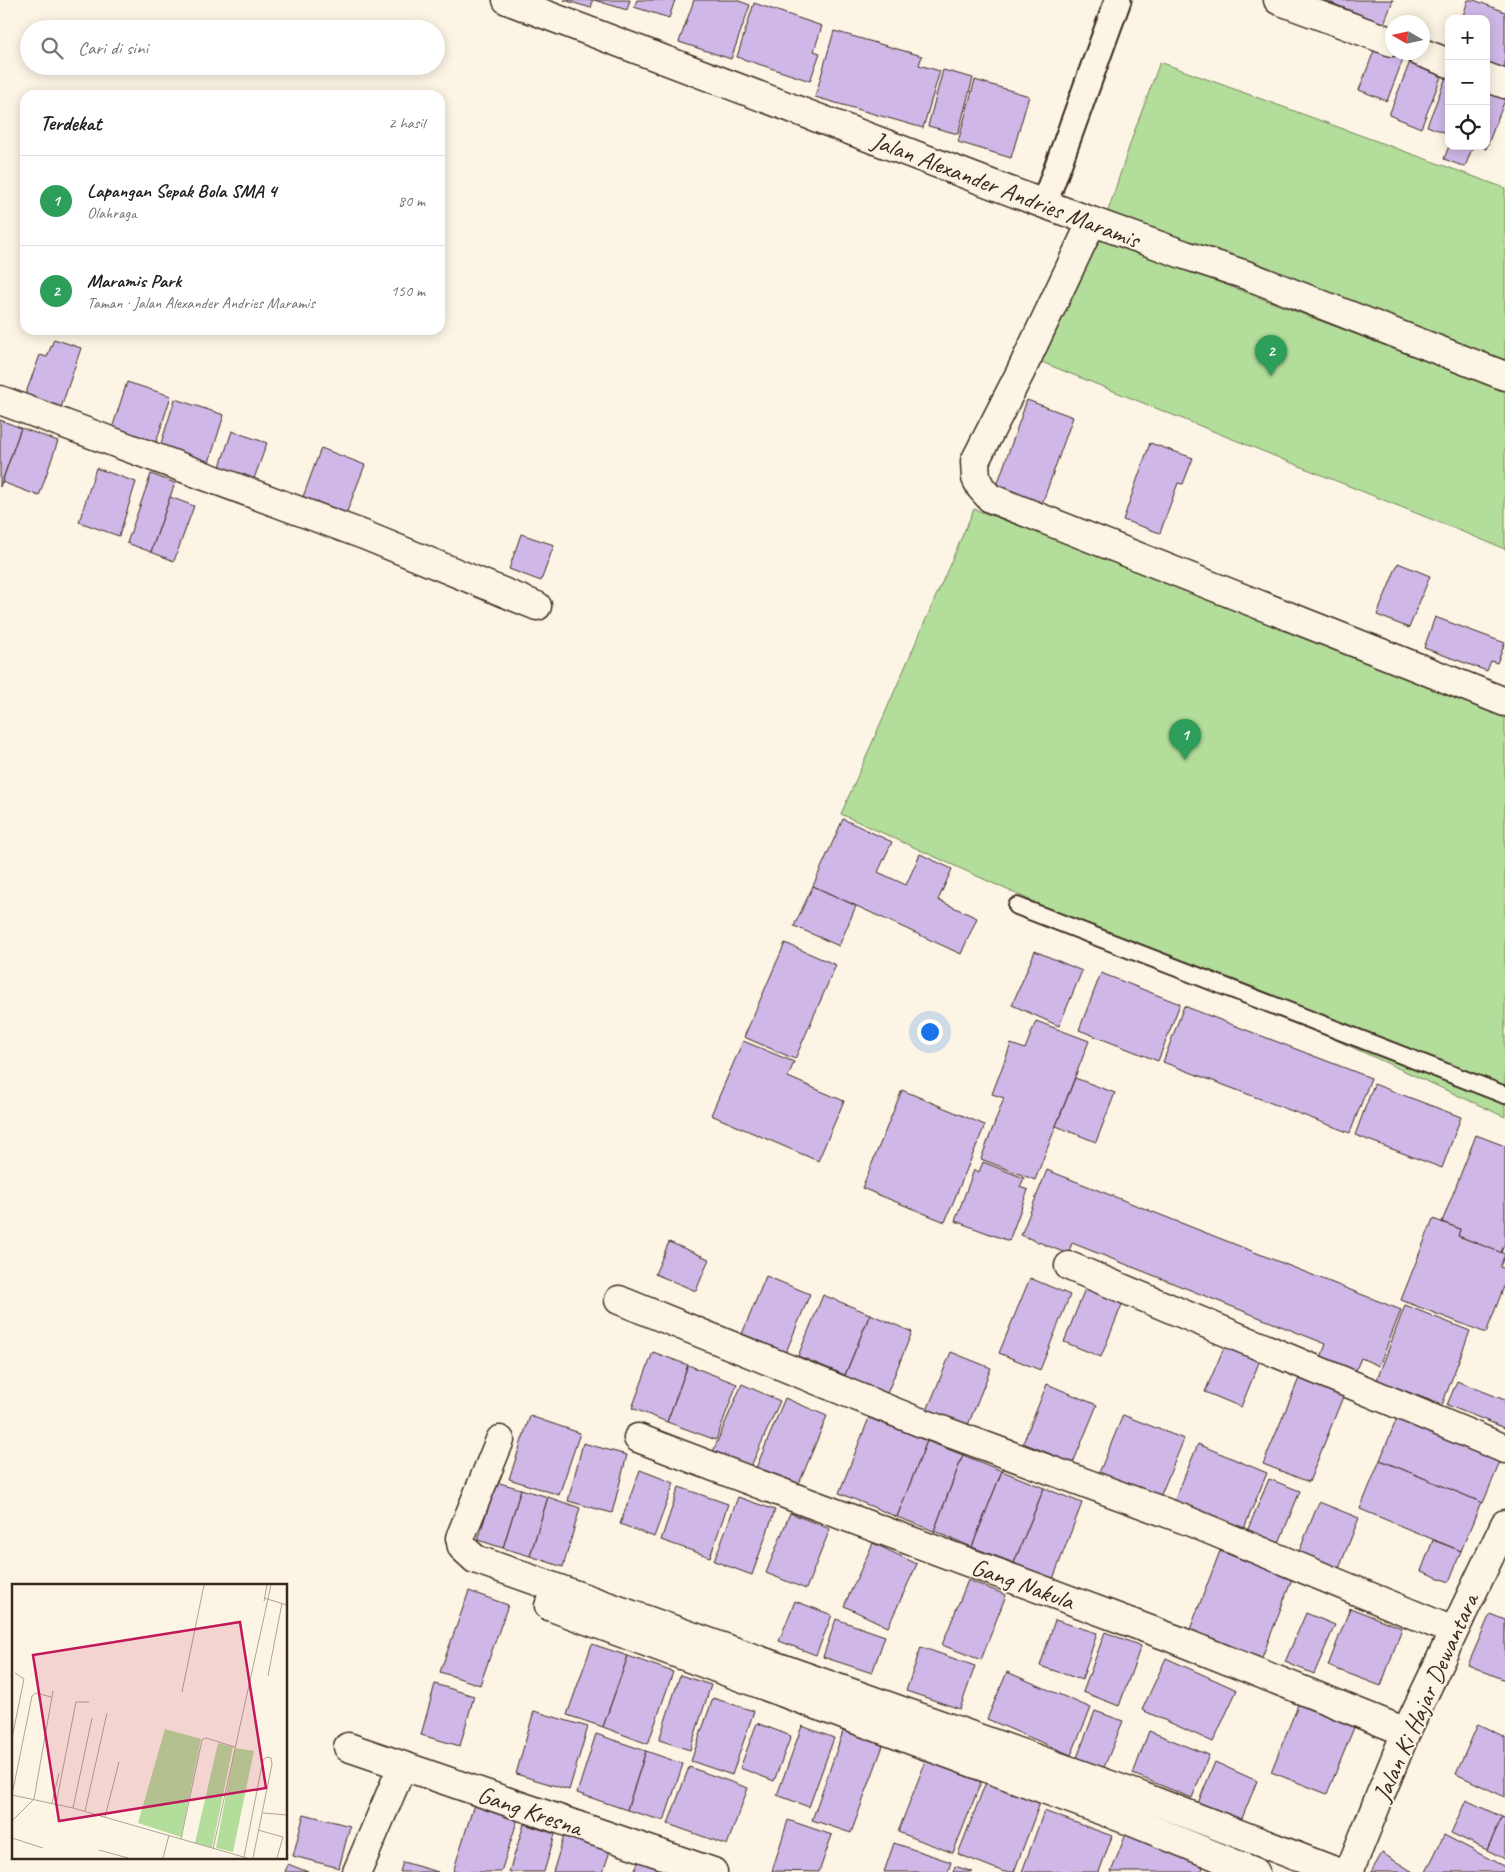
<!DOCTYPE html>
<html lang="id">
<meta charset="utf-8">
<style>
body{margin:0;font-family:Caveat,sans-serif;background:#f2f2f2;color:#202124}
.controls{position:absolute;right:15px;top:15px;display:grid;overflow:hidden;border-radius:10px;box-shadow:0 2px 12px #0003}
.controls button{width:45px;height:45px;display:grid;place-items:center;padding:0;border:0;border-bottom:1px solid #e0e0e0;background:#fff;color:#202124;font:25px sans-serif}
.compass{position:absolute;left:1385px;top:15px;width:45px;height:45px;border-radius:50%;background:#fff;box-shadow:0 2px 12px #0003;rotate:279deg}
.you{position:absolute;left:929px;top:1031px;width:18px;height:18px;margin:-12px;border:4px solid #fff;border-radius:50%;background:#1a73e8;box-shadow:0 0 0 8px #1a73e833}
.badge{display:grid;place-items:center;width:32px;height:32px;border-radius:50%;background:#3b2a1e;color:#fff;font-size:16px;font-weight:700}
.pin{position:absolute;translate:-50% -41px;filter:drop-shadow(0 1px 2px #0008)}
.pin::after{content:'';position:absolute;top:26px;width:18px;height:15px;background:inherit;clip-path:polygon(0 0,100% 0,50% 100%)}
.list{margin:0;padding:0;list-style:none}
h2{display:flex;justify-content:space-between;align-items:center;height:65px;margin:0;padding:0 20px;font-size:21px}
h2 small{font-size:16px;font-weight:400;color:#757577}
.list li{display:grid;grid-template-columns:32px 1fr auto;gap:15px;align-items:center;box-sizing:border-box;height:90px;padding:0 20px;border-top:1px solid #e0e0e0}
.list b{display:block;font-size:19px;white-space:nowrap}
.list p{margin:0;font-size:16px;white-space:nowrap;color:#757577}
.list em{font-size:16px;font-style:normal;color:#757577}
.icon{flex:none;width:28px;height:28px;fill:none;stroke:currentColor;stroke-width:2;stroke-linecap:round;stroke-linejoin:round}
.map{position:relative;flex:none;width:1505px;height:1872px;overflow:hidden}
.search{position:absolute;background:#fff;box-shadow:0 2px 12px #0003;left:20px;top:20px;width:425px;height:55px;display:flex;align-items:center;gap:12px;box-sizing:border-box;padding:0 18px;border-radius:28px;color:#757577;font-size:19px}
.panel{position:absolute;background:#fff;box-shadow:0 2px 12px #0003;left:20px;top:90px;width:425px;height:245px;border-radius:15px}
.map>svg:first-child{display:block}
.green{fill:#b3dd9a;stroke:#77845c}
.building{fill:#cfb7e7;stroke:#3b2a1e}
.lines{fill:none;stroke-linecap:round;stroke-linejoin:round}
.service-casing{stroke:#3b2a1e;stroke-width:20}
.pedestrian-casing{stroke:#3b2a1e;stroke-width:29}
.minor-casing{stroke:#3b2a1e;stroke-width:31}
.secondary-casing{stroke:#3b2a1e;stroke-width:31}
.service{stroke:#fcf5e5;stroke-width:16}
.pedestrian{stroke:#fcf5e5;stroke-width:25}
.minor{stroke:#fcf5e5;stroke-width:28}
.secondary{stroke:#fcf5e5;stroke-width:28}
.labels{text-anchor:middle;stroke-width:4;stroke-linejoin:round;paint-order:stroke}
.street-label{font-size:25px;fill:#3b2a1e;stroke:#fcf5e5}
.inset-road{fill:none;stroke:#afa495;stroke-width:1}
.view{fill:#c2185b;fill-opacity:0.15;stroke:#c2185b;stroke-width:2.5}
.inset-edge{fill:none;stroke:#3b2a1e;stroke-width:2.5}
</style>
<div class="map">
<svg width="1505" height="1872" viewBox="0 0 1505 1872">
<rect width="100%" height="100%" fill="#fcf5e5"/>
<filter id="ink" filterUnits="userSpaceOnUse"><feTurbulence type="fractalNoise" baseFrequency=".02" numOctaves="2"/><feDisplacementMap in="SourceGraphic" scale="10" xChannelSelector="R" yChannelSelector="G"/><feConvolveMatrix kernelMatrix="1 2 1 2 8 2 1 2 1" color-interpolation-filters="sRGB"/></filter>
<g filter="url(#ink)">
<g class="green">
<path d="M1160 62 1505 188V364L1106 217 1133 135Z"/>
<path d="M1092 234 1505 391V549L1039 361Z"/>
<path d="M974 509 1505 706V1117L841 814Z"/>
</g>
<g class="building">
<path d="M564 0H593L591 8Z"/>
<path d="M594 0H630L627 10Z"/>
<path d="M637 0H675L669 18 634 7Z"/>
<path d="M694 0H736L750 5 731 59 679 42Z"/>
<path d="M1324 0H1393L1384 24Z"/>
<path d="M1468 0H1474L1505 12V69L1486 62V19H1462Z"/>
<path d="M754 3 822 26 814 51 820 53 810 81 737 57Z"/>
<path d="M834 31 922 56 919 65 940 71 923 128 815 97Z"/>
<path d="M1377 43 1392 52 1405 54 1387 101 1359 90Z"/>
<path d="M1413 54 1445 67 1421 128 1389 115Z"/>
<path d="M943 70 973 78 958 134 928 126Z"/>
<path d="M1448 72H1449V134L1427 126Z"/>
<path d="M975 80 1029 96 1011 158 958 142Z"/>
<path d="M1486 87 1505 94V100L1486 149 1479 146H1486Z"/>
<path d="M1449 146H1473L1465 167 1444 159Z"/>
<path d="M54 339 81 348 60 411 24 398 40 355 47 357Z"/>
<path d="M127 382 171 396 153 452 109 438Z"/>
<path d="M175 399 224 415 206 472 157 456Z"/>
<path d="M1027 400 1073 417 1042 504 996 488Z"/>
<path d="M0 420 21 428 0 487Z"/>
<path d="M21 428 58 441 39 496 2 482Z"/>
<path d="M232 431 267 443 251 487 217 475Z"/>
<path d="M1150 443 1193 458 1183 484 1178 483 1160 533 1123 520Z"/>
<path d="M321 448 365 465 343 522 300 505Z"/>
<path d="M96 468 136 482 119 536 79 522Z"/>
<path d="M151 474 175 483 151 552 127 543Z"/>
<path d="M170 497 194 506 174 561 151 552Z"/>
<path d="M521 534 554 545 541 581 509 569Z"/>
<path d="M1398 563 1430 576 1409 628 1377 615Z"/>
<path d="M1435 617 1505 643 1497 663 1491 661 1487 671 1424 648Z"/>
<path d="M843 819 892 842 878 872 906 885 920 854 952 869 938 900 977 918 961 954 813 886Z"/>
<path d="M813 886 856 906 839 946 794 926Z"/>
<path d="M785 943 836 965 795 1059 744 1037Z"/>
<path d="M1035 951 1082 971 1059 1026 1012 1005Z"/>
<path d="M1101 973 1180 1004 1158 1061 1079 1030Z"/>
<path d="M1184 1006 1371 1078 1350 1133 1163 1062Z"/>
<path d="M1036 1021 1089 1041 1035 1180 981 1159 1004 1098 992 1094 1011 1044 1025 1049Z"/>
<path d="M743 1041 794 1062 788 1077 844 1101 818 1161 711 1115Z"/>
<path d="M1075 1078 1115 1093 1096 1142 1056 1126Z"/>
<path d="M1374 1084 1461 1117 1442 1168 1355 1135Z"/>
<path d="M902 1090 985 1125 945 1222 862 1188Z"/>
<path d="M1476 1135 1505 1146V1242L1501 1253 1458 1236 1460 1229 1442 1222Z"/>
<path d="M983 1162 1024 1178 1020 1187 1028 1190 1009 1241 955 1221 974 1170 979 1172Z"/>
<path d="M1047 1170 1401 1310 1379 1366 1361 1358 1353 1377 1319 1363 1326 1344 1072 1243 1068 1254 1021 1235Z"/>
<path d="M1433 1219 1460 1229 1458 1236 1505 1254 1500 1267 1505 1269V1284L1486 1333 1401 1300Z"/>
<path d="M669 1242 709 1259 696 1291 655 1274Z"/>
<path d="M766 1276 810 1294 786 1352 742 1334Z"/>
<path d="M1030 1278 1070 1295 1040 1370 999 1353Z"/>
<path d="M1088 1281 1125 1297 1101 1357 1064 1342Z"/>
<path d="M823 1295 870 1314 845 1375 798 1356Z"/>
<path d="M1405 1305 1470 1331 1442 1405 1377 1380Z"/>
<path d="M870 1314 912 1332 886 1396 844 1378Z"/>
<path d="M1225 1345 1260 1360 1241 1407 1205 1392Z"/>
<path d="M653 1352 688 1365 667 1422 632 1408Z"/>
<path d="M951 1352 991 1368 966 1430 926 1413Z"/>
<path d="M688 1365 737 1384 716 1440 667 1422Z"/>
<path d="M1300 1376 1344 1394 1309 1482 1263 1464Z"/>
<path d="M1457 1381 1505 1400V1428L1447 1405Z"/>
<path d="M742 1384 780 1401 748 1473 711 1456Z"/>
<path d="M1047 1384 1097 1405 1073 1463 1023 1443Z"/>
<path d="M785 1398 827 1416 796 1491 754 1473Z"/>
<path d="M1399 1413 1503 1455 1483 1503 1380 1460Z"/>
<path d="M1123 1415 1184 1439 1160 1497 1099 1473Z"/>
<path d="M530 1416 580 1433 559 1495 509 1479Z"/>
<path d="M869 1418 927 1441 897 1517 839 1493Z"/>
<path d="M927 1441 963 1455 934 1531 897 1517Z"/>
<path d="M583 1443 627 1455 612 1513 568 1501Z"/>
<path d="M1198 1444 1267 1473 1242 1533 1173 1504Z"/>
<path d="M963 1455 1002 1471 972 1547 934 1531Z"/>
<path d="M1380 1460 1481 1502 1461 1551 1360 1509Z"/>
<path d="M640 1470 674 1483 654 1537 620 1524Z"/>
<path d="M1002 1471 1044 1488 1014 1563 972 1547Z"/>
<path d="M1269 1479 1300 1491 1277 1548 1245 1536Z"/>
<path d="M496 1482 521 1489 503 1548 478 1540Z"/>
<path d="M679 1487 728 1504 710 1557 661 1540Z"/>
<path d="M1044 1488 1082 1503 1053 1579 1014 1563Z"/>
<path d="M521 1489 548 1497 530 1556 503 1548Z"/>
<path d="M548 1497 580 1508 563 1567 530 1556Z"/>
<path d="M738 1497 775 1510 752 1575 714 1561Z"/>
<path d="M1319 1502 1359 1518 1338 1571 1298 1554Z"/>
<path d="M790 1513 830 1529 806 1589 766 1573Z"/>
<path d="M1433 1540 1461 1551 1449 1582 1421 1571Z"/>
<path d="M873 1543 917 1564 888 1627 844 1606Z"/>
<path d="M1220 1551 1292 1579 1261 1660 1189 1632Z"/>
<path d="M968 1580 1006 1595 981 1660 942 1645Z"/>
<path d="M469 1591 508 1605 480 1685 440 1672Z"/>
<path d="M795 1601 832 1615 816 1655 779 1641Z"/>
<path d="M1350 1608 1402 1628 1381 1686 1328 1666Z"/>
<path d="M1306 1613 1335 1625 1314 1674 1285 1662Z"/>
<path d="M1490 1614 1505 1620V1680L1468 1665Z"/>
<path d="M836 1619 885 1636 872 1673 823 1657Z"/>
<path d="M1055 1620 1097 1633 1082 1680 1040 1666Z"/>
<path d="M1105 1632 1141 1646 1119 1706 1083 1692Z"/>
<path d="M592 1644 628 1656 603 1727 567 1715Z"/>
<path d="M921 1647 975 1666 960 1709 906 1691Z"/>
<path d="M628 1656 673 1672 648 1744 603 1727Z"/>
<path d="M1166 1658 1237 1690 1213 1742 1142 1710Z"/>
<path d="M1007 1672 1091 1708 1071 1755 987 1719Z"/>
<path d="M680 1675 711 1685 690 1750 659 1740Z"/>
<path d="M435 1684 474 1696 460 1746 421 1735Z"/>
<path d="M713 1698 754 1711 732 1775 691 1761Z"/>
<path d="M1299 1702 1355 1725 1327 1794 1271 1772Z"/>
<path d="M534 1711 588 1727 569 1790 516 1774Z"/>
<path d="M1095 1711 1123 1721 1103 1770 1076 1760Z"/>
<path d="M757 1723 791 1736 774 1781 740 1768Z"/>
<path d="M1478 1724 1505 1737V1797L1456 1774Z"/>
<path d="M802 1726 834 1738 809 1807 777 1795Z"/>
<path d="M844 1729 884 1743 851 1833 812 1820Z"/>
<path d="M1149 1731 1209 1755 1192 1798 1133 1774Z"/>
<path d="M596 1734 646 1751 627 1810 577 1793Z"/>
<path d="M646 1751 683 1764 664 1821 627 1810Z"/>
<path d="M926 1760 981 1782 953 1853 898 1832Z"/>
<path d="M1215 1762 1257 1781 1241 1821 1198 1803Z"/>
<path d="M689 1767 748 1788 727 1845 668 1824Z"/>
<path d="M986 1782 1040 1803 1014 1872H1004L958 1854Z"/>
<path d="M476 1798 520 1812 501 1872H453Z"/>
<path d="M1466 1800 1502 1817 1487 1850 1451 1833Z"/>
<path d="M1044 1811 1112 1836 1099 1872H1022Z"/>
<path d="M304 1814 350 1826 339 1868 293 1856Z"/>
<path d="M1502 1817 1505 1818V1859L1487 1850Z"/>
<path d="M788 1820 832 1835 819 1872 772 1871Z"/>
<path d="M524 1824 555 1834 544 1872H509Z"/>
<path d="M1126 1834 1204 1865 1201 1872H1111Z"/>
<path d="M1444 1835 1505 1867 1504 1872H1426Z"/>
<path d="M564 1836 610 1851 603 1872H553Z"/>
<path d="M894 1843 951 1862 948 1872H884Z"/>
<path d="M642 1853 672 1865 669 1872H634Z"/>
<path d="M1382 1853 1413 1872H1371Z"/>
<path d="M403 1862 438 1872H400Z"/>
<path d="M288 1864 308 1872H285Z"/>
<path d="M955 1866 973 1872H953Z"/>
</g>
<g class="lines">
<g class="service-casing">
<path id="service" d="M1017 906 1505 1095"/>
</g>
<g class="pedestrian-casing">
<path id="pedestrian" d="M1044 204 1118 0"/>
</g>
<g class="minor-casing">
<g id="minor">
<path d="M507 0 1044 204 1185 255 1246 275 1505 376"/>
<path d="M1278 0 1392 42"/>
<path d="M1420 52 1449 63"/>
<path d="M1486 77 1505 84"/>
<path d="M1094 222 1086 234 1020 373 975 461 976 478 981 488 990 498 1505 702"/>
<path d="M0 400 364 535 537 606"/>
<path d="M1069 1266 1505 1449"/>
<path d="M619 1300 917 1421 1186 1520 1453 1631"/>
<path d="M638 1438 801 1500 1172 1638 1406 1732"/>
<path d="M500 1440 460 1538 462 1547 475 1559 1141 1796 1337 1872"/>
<path d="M549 1606 1130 1821 1255 1872"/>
<path d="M348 1747 713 1872"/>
<path d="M357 1872 402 1767"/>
</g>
</g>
<g class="secondary-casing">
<path id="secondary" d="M1349 1872 1406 1732 1505 1524"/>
</g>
<use href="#service" class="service"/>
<use href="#pedestrian" class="pedestrian"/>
<use href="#minor" class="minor"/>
<use href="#secondary" class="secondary"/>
</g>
</g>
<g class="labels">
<g class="street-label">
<text transform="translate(1006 189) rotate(21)" y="9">Jalan Alexander Andries Maramis</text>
<text transform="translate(1023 1583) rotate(20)" y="9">Gang Nakula</text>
<text transform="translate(1425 1697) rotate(-66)" y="9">Jalan Ki Hajar Dewantara</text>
<text transform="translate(530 1810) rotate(19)" y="9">Gang Kresna</text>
</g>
</g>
<g transform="translate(12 1584)">
<rect width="275" height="275" fill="#fcf5e5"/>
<path d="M153 145 189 155 169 253 126 239ZM206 159 221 163 200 264 183 259ZM223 164 242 167 221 268 204 264Z" fill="#b3dd9a"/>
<path class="inset-road" d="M252 14 275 21M252 17 255 1M256 92 270 19M170 108 192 1M0 154 12 95 3 89M0 211 20 112 24 109 39 113M0 211 61 224 235 274M40 219 47 189M44 220 64 118H77M61 224 80 134M73 227 95 129M251 229 275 231M93 233 107 178M0 237 22 215 41 107M246 246 271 253 265 274M0 254 31 264M169 255 190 156 194 154 223 163M201 265 259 1M87 266 116 274M232 273 251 176 255 173 259 174 260 180 241 274M151 274 157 251"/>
<path class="view" d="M228 38 254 204 47 237 21 71Z"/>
<rect width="275" height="275" class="inset-edge"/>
</g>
</svg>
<div class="controls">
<button>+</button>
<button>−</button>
<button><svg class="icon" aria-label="locate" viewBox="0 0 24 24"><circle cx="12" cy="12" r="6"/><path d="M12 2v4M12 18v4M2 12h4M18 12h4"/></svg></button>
</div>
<svg class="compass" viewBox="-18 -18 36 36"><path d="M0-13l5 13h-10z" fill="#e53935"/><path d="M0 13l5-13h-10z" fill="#757577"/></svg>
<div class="you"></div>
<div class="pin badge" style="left:1185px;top:760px;background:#2e9e5b">1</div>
<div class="pin badge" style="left:1271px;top:376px;background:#2e9e5b">2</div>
<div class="search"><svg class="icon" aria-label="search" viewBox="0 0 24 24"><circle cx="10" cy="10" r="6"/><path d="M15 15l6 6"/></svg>Cari di sini</div>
<section class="panel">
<h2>Terdekat<small>2 hasil</small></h2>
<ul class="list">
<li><span class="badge" style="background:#2e9e5b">1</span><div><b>Lapangan Sepak Bola SMA 4</b><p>Olahraga</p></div><em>80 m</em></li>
<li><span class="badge" style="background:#2e9e5b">2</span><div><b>Maramis Park</b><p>Taman · Jalan Alexander Andries Maramis</p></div><em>150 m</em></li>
</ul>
</section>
</div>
